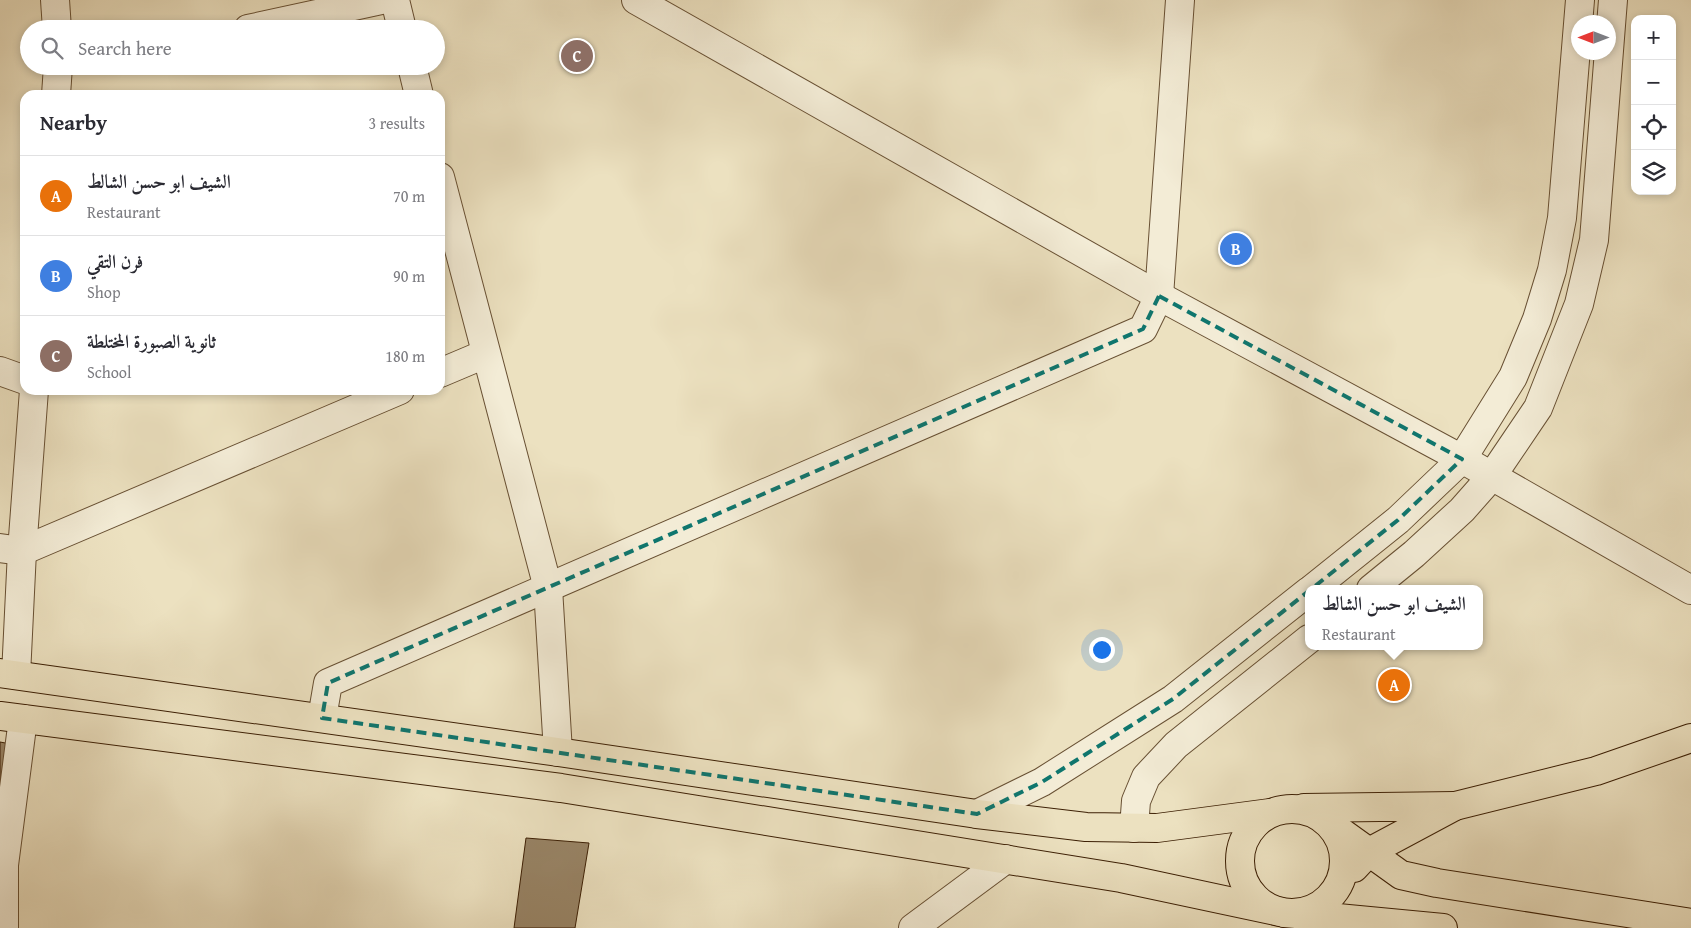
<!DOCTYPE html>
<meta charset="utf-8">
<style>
body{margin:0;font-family:"Gentium Book Plus",Amiri,serif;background:#f7f7f7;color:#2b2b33}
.controls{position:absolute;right:15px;top:15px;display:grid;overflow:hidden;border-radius:10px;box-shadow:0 2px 8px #0003}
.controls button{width:45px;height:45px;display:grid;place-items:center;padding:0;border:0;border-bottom:1px solid #e1e1e2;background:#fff;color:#2b2b33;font:25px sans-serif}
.compass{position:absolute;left:1571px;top:15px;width:45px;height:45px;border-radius:50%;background:#fff;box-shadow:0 2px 8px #0003;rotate:270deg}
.you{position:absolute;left:1101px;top:649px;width:18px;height:18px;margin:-12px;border:4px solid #fff;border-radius:50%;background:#1a73e8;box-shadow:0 0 0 8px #1a73e833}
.badge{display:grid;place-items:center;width:32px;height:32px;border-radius:50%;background:#db2777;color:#fff;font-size:16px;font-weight:700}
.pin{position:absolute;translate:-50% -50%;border:2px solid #fff;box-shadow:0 1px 5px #0006}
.popup{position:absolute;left:1305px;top:585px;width:178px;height:65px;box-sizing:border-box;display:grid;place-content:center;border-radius:10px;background:#fff;filter:drop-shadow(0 1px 4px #0005);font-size:16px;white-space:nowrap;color:#7c7c81}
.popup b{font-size:19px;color:#2b2b33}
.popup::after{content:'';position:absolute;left:50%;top:100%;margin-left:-10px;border:10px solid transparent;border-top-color:#fff}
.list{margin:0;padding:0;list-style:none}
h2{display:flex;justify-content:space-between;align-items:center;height:65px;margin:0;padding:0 20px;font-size:21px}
h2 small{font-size:16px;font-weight:400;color:#7c7c81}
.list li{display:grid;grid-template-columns:32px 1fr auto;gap:15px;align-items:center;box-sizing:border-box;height:80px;padding:0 20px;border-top:1px solid #e1e1e2}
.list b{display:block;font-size:19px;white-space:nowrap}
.list p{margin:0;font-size:16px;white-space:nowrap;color:#7c7c81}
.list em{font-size:16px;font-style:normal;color:#7c7c81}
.icon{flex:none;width:28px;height:28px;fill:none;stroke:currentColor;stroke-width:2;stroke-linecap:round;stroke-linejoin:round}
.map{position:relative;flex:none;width:1691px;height:928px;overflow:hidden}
.search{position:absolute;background:#fff;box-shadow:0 2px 8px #0003;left:20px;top:20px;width:425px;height:55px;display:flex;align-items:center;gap:12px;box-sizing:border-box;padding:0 18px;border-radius:28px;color:#7c7c81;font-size:19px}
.panel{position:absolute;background:#fff;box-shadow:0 2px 8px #0003;left:20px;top:90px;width:425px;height:305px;border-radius:15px}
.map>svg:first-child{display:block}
.building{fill:#988466;stroke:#3c1f04}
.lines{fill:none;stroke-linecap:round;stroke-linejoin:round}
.minor-casing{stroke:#685033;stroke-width:30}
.major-casing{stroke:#3c1f04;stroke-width:30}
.highway-casing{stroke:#3c1f04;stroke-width:30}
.minor{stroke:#f3ecd6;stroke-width:28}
.major{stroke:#ece1c0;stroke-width:28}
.highway{stroke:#ece1c0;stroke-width:28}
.marked{fill:none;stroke:#0f766e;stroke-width:4;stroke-dasharray:10 6;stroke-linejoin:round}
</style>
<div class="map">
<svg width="1691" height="928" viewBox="0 0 1691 928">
<rect width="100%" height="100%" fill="#ece1c0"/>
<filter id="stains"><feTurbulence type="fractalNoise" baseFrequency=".004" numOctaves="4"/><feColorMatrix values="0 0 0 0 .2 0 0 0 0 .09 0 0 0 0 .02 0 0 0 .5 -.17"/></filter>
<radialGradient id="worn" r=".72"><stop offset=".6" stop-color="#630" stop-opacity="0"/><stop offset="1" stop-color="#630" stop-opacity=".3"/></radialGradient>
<g class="building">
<path d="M0 742 16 745 0 804Z"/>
<path d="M526 838 589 843 575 928H514Z"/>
</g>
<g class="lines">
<g class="minor-casing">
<g id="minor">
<path d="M55 0 57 29"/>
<path d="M395 0 402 29"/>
<path d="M636 0 1159 296 1462 459 1691 590"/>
<path d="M248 29 381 0"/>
<path d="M412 66 419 95"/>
<path d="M56 95 58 66"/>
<path d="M440 177 548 588 558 752"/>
<path d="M0 371 25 380"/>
<path d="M440 373 485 354"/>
<path d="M0 548 22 551 400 390"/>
<path d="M1312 589 1398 520 1462 459 1513 377 1537 319 1552 270 1562 218 1580 0"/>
<path d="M1371 589 1414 554 1462 510 1492 476 1538 408 1579 304 1594 240 1613 0"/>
<path d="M16 675 22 551 34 390"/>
<path d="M322 718 328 683 1143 329 1159 296 1180 0"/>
<path d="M977 814 1042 782 1173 699 1309 591"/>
<path d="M1134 828 1136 801 1146 777 1176 745 1309 639"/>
<path d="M4 928V865L23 719"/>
<path d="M913 928 1006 859"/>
</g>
</g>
<g class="major-casing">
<g id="major">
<path d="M0 673 558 752 977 814 1086 827 1157 828 1270 813"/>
<path d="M0 716 561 788 1121 878 1285 913"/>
<path d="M1455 806 1596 771 1691 738"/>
<path d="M1304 808 1455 806 1369 852 1354 868"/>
<circle cx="1292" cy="861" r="52"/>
</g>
</g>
<g class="highway-casing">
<g id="highway">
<path d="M1330 824 1401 875 1437 883 1691 923"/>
<path d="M1285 913 1443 928"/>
</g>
</g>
<use href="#minor" class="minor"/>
<use href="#major" class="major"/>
<use href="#highway" class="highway"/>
</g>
<path class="marked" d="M1159 296 1462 459 1398 520 1173 699 1042 782 977 814 322 718 328 683 1143 329Z"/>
<rect width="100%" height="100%" filter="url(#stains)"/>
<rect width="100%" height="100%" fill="url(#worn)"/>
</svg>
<div class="controls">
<button>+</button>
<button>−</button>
<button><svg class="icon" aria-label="locate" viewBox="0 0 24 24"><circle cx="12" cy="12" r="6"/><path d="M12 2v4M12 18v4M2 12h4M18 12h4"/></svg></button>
<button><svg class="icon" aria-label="layers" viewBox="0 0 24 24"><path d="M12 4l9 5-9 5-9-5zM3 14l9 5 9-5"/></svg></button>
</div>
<svg class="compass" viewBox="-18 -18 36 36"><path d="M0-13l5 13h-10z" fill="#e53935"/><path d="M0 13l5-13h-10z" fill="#7c7c81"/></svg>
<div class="you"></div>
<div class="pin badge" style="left:1394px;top:685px;background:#e8710a">A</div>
<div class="popup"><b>الشيف ابو حسن الشالط</b>Restaurant</div>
<div class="pin badge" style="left:1236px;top:249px;background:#3f7fe0">B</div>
<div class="pin badge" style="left:577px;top:56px;background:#8d6e63">C</div>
<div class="search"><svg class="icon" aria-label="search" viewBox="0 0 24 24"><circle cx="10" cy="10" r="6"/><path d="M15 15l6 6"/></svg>Search here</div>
<section class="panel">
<h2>Nearby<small>3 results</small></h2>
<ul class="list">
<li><span class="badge" style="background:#e8710a">A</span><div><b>الشيف ابو حسن الشالط</b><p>Restaurant</p></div><em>70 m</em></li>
<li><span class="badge" style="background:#3f7fe0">B</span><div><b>فرن التقي</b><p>Shop</p></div><em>90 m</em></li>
<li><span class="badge" style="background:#8d6e63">C</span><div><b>ثانوية الصبورة المختلطة</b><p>School</p></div><em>180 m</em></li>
</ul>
</section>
</div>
